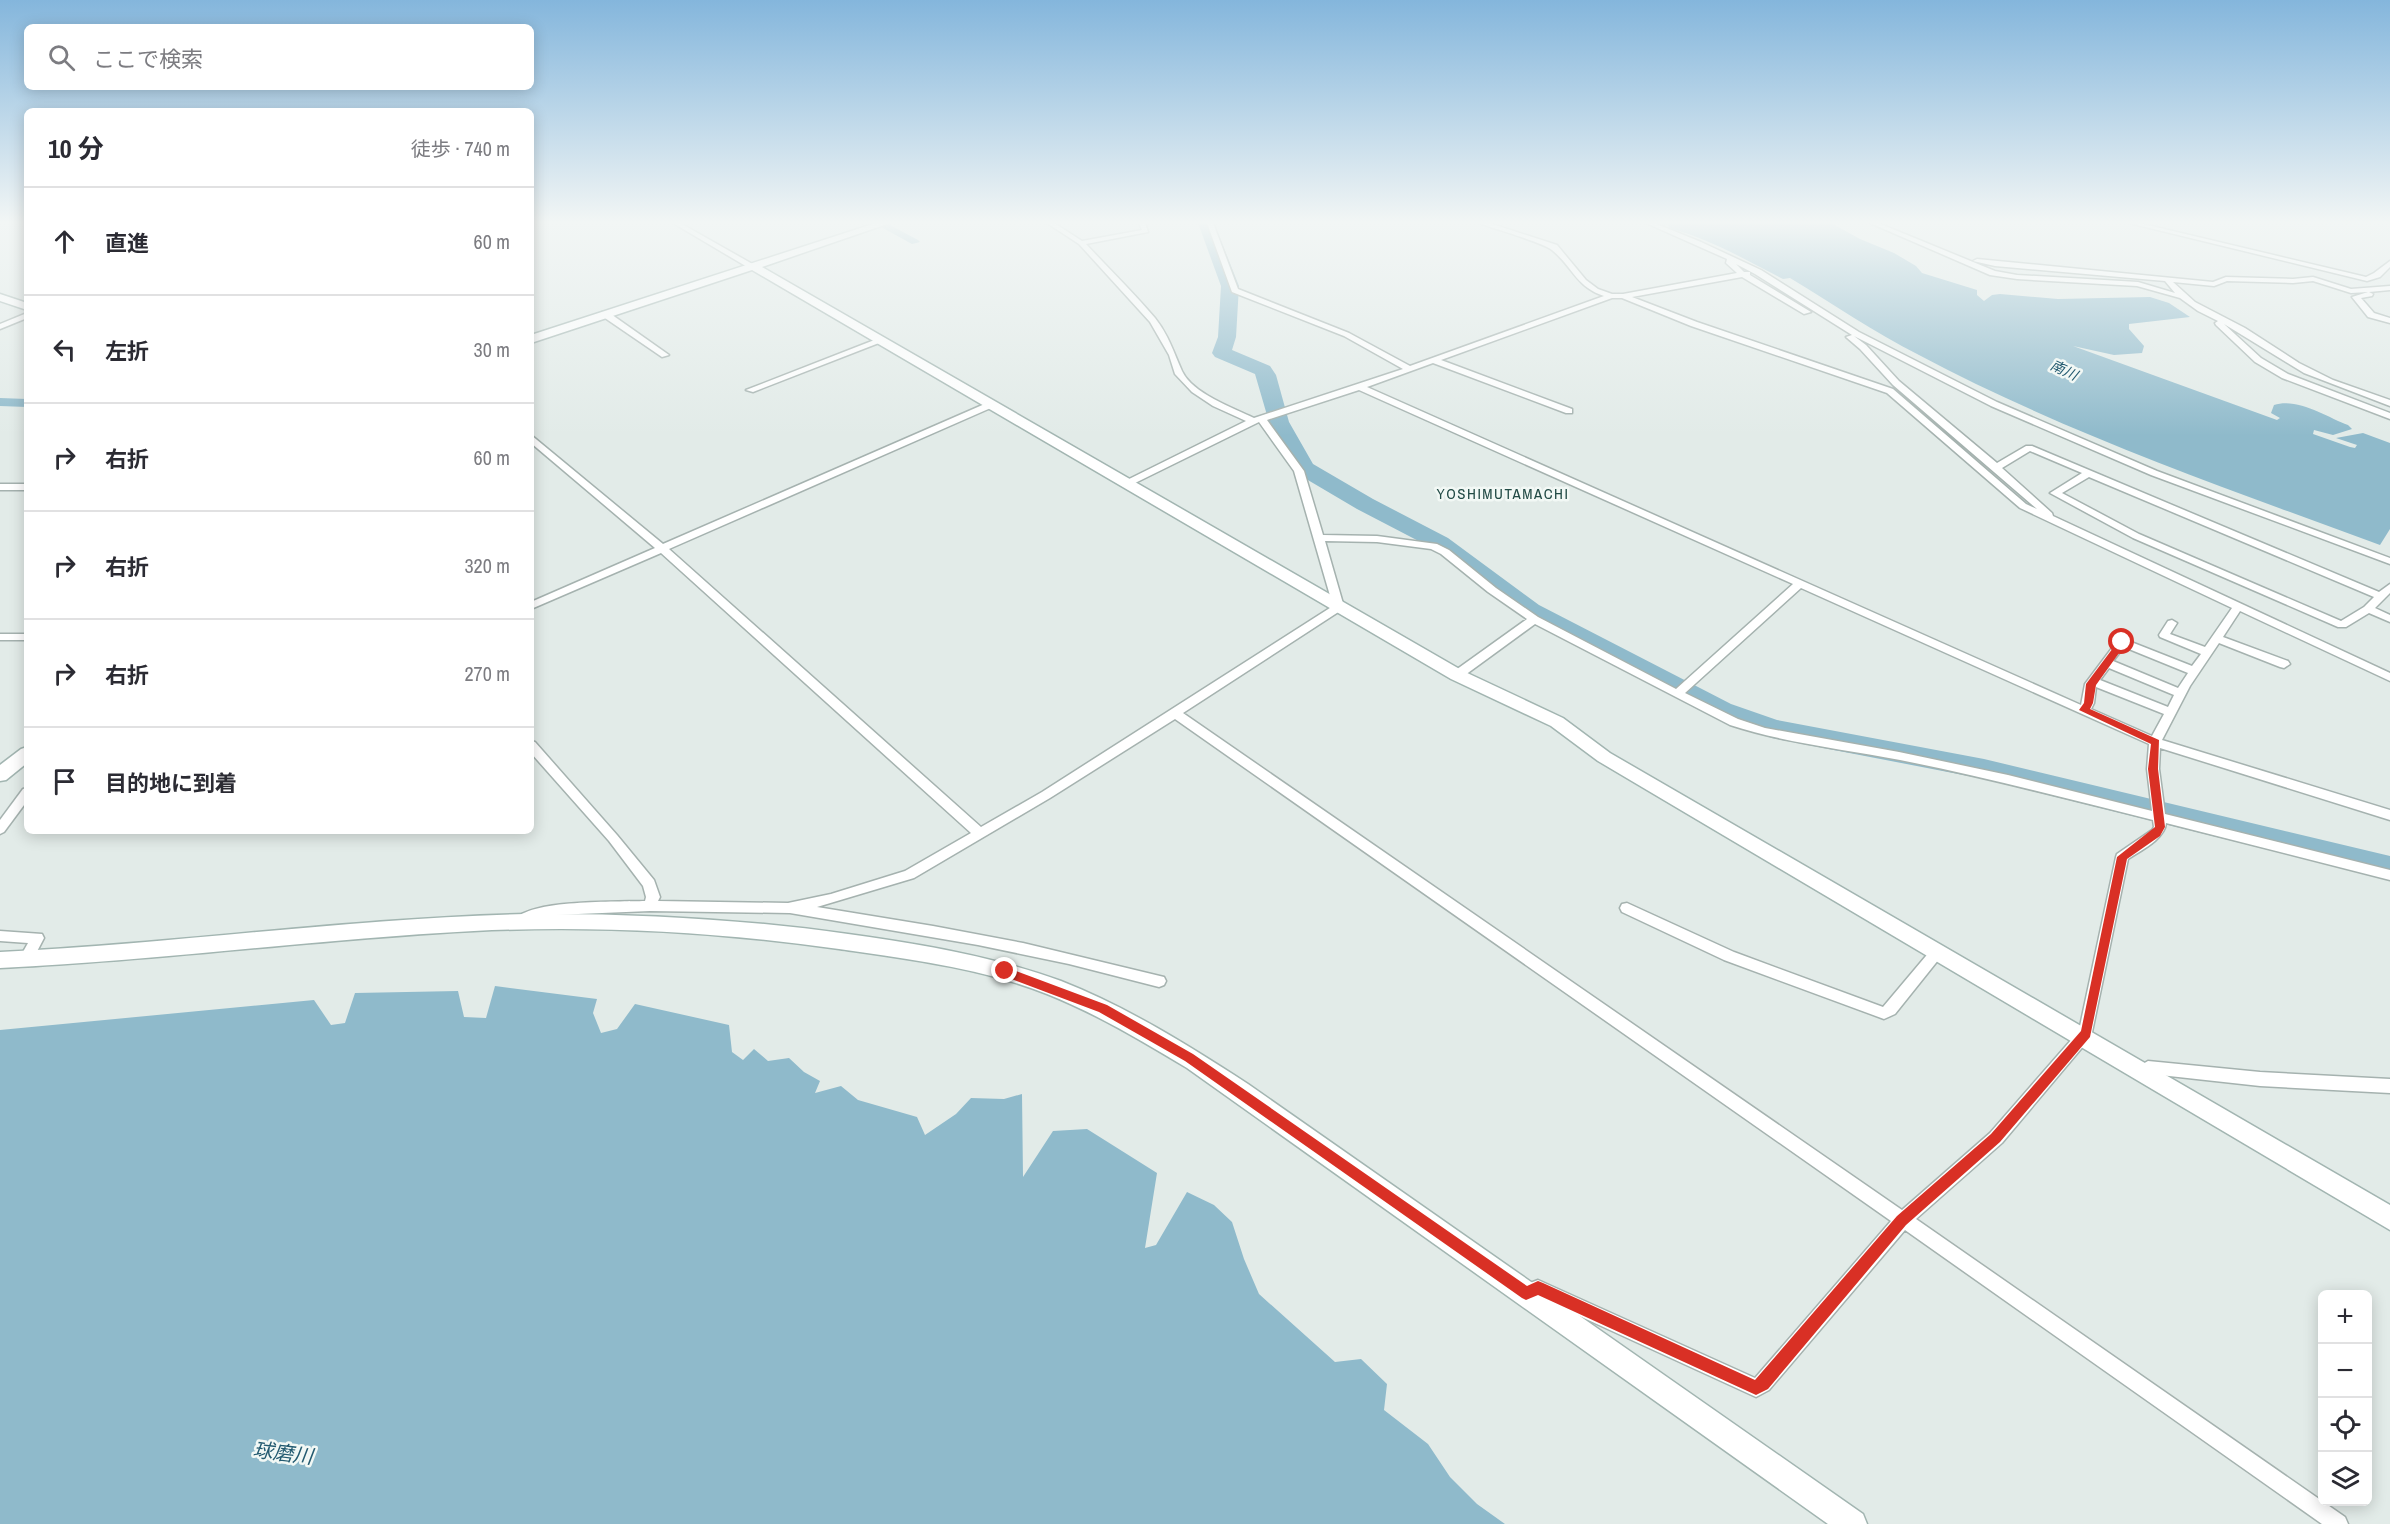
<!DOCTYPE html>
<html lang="ja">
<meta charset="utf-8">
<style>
body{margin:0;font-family:"Archivo Narrow","Noto Sans JP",sans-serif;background:#f2f2f3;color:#2b2b33}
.controls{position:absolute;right:18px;bottom:18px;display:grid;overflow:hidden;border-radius:9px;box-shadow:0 3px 15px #0003}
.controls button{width:54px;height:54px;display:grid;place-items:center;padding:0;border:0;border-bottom:2px solid #e1e1e2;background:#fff;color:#2b2b33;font:30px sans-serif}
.stop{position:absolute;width:18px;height:18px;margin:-14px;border:4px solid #d93025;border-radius:50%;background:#fff}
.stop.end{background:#d93025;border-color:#fff;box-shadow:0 2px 6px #0008}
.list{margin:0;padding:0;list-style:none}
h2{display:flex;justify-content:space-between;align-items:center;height:78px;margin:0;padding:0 24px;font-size:26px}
h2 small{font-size:20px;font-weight:400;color:#7c7c81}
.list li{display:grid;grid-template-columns:39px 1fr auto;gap:18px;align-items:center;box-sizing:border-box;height:108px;padding:0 24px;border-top:2px solid #e1e1e2}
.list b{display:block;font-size:22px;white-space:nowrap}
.list em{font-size:20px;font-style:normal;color:#7c7c81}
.icon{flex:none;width:33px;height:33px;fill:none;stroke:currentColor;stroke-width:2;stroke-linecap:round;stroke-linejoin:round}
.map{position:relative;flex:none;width:2390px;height:1524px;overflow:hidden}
.search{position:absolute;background:#fff;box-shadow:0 3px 15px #0003;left:24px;top:24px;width:510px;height:66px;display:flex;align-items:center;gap:15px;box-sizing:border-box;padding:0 21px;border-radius:9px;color:#7c7c81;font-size:22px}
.panel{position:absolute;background:#fff;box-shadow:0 3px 15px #0003;left:24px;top:108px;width:510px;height:726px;border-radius:9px}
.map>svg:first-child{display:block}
.water{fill:#8fbacb}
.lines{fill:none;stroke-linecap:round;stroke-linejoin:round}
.canal{fill:#8fbacb;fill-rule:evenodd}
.river{fill:#8fbacb;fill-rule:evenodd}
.street-casing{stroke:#a5b2af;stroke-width:3}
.secondary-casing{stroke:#a2b5b1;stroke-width:3}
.street{fill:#fff;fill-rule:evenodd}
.secondary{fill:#fff;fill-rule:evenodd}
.route{fill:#d93025}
.labels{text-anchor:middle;stroke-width:5;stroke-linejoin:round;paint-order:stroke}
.far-water-label{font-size:14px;font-style:italic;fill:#235a70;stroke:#f2f8f5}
.far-quarter-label{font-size:15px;letter-spacing:1.5px;fill:#214a45;stroke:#f2f8f5}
.near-water-label{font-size:20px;font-style:italic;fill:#235a70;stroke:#f2f8f5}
</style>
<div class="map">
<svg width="2390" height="1524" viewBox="0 0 2390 1524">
<rect width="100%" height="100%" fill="#e2ebe8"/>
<g class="water">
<path d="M1661 223H1831L1860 239 1894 253 1916 266 1922 273 1977 290V295L1984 301 1992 295 2000 294 2058 299 2150 297 2169 303 2190 317 2129 324V329L2144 346 2142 353 2114 355 2073 346 2277 420 2280 418 2271 413 2274 405C2297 397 2327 417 2348 425L2352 429 2333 435 2314 430 2313 434 2350 447 2355 448 2357 445 2336 438 2363 433 2390 443V529L2380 545C2225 488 2066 433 1919 355 1874 332 1833 304 1790 278L1783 279C1746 260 1710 239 1669 228V226Z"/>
<path d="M495 986 597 999 593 1013 601 1033 617 1029 635 1004 729 1025 732 1052 743 1060 754 1049 768 1061 789 1058 804 1072 820 1081 815 1093 841 1086 858 1100 917 1117 925 1135 956 1114 971 1098 1004 1099 1022 1094 1023 1177 1053 1131 1087 1129 1157 1173 1145 1248 1156 1245 1187 1192 1214 1205 1232 1222 1244 1259 1259 1294 1335 1362 1361 1359 1387 1384 1384 1410 1428 1444 1450 1477 1477 1504 1505 1524H0V1030L314 1000 331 1025 345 1023 355 993 458 991 464 1017 486 1018Z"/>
</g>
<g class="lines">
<g class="canal">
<path d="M886 223 918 240 920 242 912 244 883 228 881 226Z"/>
<path d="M0 398 27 399V407L0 406Z"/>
</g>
<path class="river" d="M1198 223H1214L1239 286 1236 337 1232 350 1270 366 1276 375 1289 422 1313 464 1373 499 1448 538 1539 605 1731 704 1777 720 1984 759 2390 856V880L1984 779 1772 738 1711 716 1521 615 1432 548 1357 509 1296 473 1269 422 1255 374 1215 357 1212 353 1218 337 1221 286Z"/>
<g class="street-casing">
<g id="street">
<path d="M673 223H680L756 266 749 268Z"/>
<path d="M1047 223H1054L1082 241 1142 230 1139 223H1145L1148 232 1086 244C1109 269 1133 292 1155 318 1168 334 1174 353 1182 371 1192 393 1233 408 1254 418L1403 369 1344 336 1232 292 1207 223H1213L1238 289 1349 333 1410 366 1604 296C1576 287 1572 266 1552 250 1544 243 1495 229 1482 224L1481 223H1489L1557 245 1586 280 1598 289 1612 294H1623L1737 273 1726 263 1727 259 1646 223H1654L1701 242 1761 270 1859 332 1997 402 2157 471 2390 558V564L2151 475 1991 406 1854 336 1866 345 1899 381 1997 463 2026 446H2032L2379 592 2390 584V593L2375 608 2390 615V622L2369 613 2346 627H2338L2133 538 2050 493 2082 473 2030 451 2002 468 2052 513 2053 516 2390 673V681L2240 611 2223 637 2288 661 2290 664 2284 668 2280 667 2219 643 2190 686 2162 740 2390 810V820L2160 748 2159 769 2165 814 2390 870V880L2166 823C2165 839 2140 851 2128 859L2091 1037 2002 1143 1916 1219 2345 1517 2348 1524H2322L1905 1230 1769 1390 1756 1397 1538 1297 1528 1300 1522 1298 1519 1292 1522 1286 1538 1280 1755 1378 1891 1221 1175 719 1050 798 914 878 817 907 933 926 1023 943 1164 977 1166 981 1164 985 1159 987 1069 964 978 945 790 913 650 911 554 915 531 920 521 926 516 925 514 921C527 899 619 902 645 901L646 897 643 886 609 841 531 753V741L535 742 617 835 654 880 660 897 658 901 788 903 831 894 905 871 971 833 661 553 531 609V602L655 548 531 443V435L663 544 987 403H993V407L669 549 981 827 1042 792 1333 606 1294 471 1259 422 1129 486H1123V482L1246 421 1213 406 1192 392 1175 374 1169 355 1150 322 1079 244ZM1736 264 1755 274 1852 335 1846 337 1860 349 1893 385 2037 509 2026 504 1893 389 1697 322 1632 297 1742 277 1804 314 1811 312 1750 275V272H1744ZM1612 298H1622L1691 326 1887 393 2020 508 2232 608 2205 647 2170 634 2177 623 2172 620 2168 621 2159 635 2160 637 2201 654 2192 666 2126 640H2118L2085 684 2081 705 1367 387 1433 363 1566 413H1572V409L1441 360ZM1359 390 1793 584 1676 689 1538 617 1496 588 1449 550 1437 544 1377 536 1323 535 1304 471 1267 420ZM2089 477 2374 597 2364 607 2341 621 2139 534 2062 493ZM1325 541 1377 542 1431 549 1441 554 1488 592 1527 619 1453 672 1451 675 1453 678H1461L1535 624 1730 725C1785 743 1843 749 1900 760 1985 777 2069 799 2153 820L2154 827 2152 830 2117 854 2116 857 2079 1031 1990 1133 1902 1210 1183 713 1343 609 1344 607ZM1801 588 2149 744 2147 769 2152 811 2008 775 1899 752 1765 728 1738 719 1685 693ZM2124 647 2188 673 2178 688 2113 661ZM2109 668 2174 695 2168 707 2100 680ZM2096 687 2164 714 2152 736 2091 709 2094 703Z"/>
<path d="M1870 223H1878L1995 271 2017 275 2138 282 2175 293 2165 281 1995 266 1973 261 1977 259 2213 282 2226 277 2293 279 2313 277 2351 289 2390 286V290L2369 292 2373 294 2372 296 2361 298 2374 313 2390 318V323L2368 317 2352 297 2368 292 2351 293 2313 281 2293 283 2227 281 2214 286 2173 282 2195 302 2245 328 2299 363 2333 380 2390 400V406L2304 373 2224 324 2261 358 2288 374 2390 413V419L2282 378 2255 362 2216 325 2215 323 2218 321 2198 311 2180 298 2137 286 2017 279 1990 275Z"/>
<path d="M2129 223H2139L2366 277 2374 273 2390 261V267L2380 277 2367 281Z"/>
<path d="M602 312H608L669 355 662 357 602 316Z"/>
<path d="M27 313V318L0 329V324Z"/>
<path d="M877 339 884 341 753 392 746 390Z"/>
<rect x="0" y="484" width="27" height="6"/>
<rect x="0" y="634" width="27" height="6"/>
<path d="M27 788V801L4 832 0 834V820L23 789Z"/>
<path d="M1627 903 1734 952 1883 1007 1931 950 1936 948 1941 950 1943 954 1895 1014 1884 1019 1724 960 1622 912 1620 908 1622 904Z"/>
<path d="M0 931 42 934 44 938 31 963 26 965 21 963 19 959 28 943 0 941Z"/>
<path d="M2148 1061 2260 1072 2390 1079V1093L2260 1086 2151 1074 2141 1079 2136 1078 2134 1073 2136 1068Z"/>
</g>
</g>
<g class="secondary-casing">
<g id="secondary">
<path d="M876 223H890L762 267 1463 671 1563 718 1610 753 2390 1205V1230L1598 761 1551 726 1451 679 752 270 531 343V335Z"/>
<path d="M0 294 27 303V310L0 301Z"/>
<path d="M27 747V763L6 780 0 781V765L21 749Z"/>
<path d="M525 914C633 913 741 919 848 934 920 944 992 956 1061 981 1127 1007 1188 1045 1248 1084L1863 1514 1867 1524H1828L1187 1068C1142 1041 1097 1014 1047 994 981 968 909 959 839 949 719 932 596 925 474 931 316 939 158 961 0 968V952C175 944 350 918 525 914Z"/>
</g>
</g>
<use href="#street" class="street"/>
<use href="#secondary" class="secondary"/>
</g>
<linearGradient id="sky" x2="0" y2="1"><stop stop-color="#84b6dc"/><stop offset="0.51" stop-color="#f2f6f5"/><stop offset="1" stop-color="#f2f6f5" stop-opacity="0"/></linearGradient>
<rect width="2390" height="436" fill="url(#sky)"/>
<path class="route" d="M2119 640 2127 642 2096 685 2093 703 2090 709 2159 740 2158 769 2165 827 2160 836 2127 859 2090 1037 2000 1142 1906 1225 1768 1389 1756 1395 1538 1295 1526 1300 1522 1298 1185 1061 1099 1012 1001 975 999 971 1005 967 1107 1005 1193 1054 1527 1286 1538 1281 1543 1283 1755 1380 1897 1216 1991 1134 2081 1031 2117 857 2155 827 2148 769 2151 744 2079 710 2084 703 2086 684Z"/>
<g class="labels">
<g class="far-water-label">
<text transform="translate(2064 370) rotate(25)" y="5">南川</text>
</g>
<g class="far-quarter-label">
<text x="1503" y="499">YOSHIMUTAMACHI</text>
</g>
<g class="near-water-label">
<text transform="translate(283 1453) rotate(7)" y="7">球磨川</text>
</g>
</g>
</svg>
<div class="controls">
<button>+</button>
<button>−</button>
<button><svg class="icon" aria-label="locate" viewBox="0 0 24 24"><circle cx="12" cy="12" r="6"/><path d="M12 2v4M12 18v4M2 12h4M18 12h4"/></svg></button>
<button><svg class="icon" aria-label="layers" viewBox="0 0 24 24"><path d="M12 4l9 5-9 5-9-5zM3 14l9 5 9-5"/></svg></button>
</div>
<div class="stop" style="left:2122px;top:642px"></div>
<div class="stop end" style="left:1005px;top:971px"></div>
<div class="search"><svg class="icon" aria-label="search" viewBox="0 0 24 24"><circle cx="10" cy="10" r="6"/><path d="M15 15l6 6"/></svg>ここで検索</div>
<section class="panel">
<h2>10 分<small>徒歩 · 740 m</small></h2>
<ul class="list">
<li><svg class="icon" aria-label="ahead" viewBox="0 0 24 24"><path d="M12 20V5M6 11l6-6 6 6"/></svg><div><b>直進</b></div><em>60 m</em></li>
<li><svg class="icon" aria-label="left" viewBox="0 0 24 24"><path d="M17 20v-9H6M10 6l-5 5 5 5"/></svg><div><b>左折</b></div><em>30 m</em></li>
<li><svg class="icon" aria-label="right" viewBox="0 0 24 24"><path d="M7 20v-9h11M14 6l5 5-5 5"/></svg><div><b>右折</b></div><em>60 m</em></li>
<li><svg class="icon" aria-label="right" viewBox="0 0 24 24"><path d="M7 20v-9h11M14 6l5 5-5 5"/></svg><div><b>右折</b></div><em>320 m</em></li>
<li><svg class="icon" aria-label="right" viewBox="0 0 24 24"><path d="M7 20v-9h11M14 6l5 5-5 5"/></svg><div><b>右折</b></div><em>270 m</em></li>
<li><svg class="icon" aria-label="arrive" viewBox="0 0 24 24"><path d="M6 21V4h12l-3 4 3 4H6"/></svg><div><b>目的地に到着</b></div></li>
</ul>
</section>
</div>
